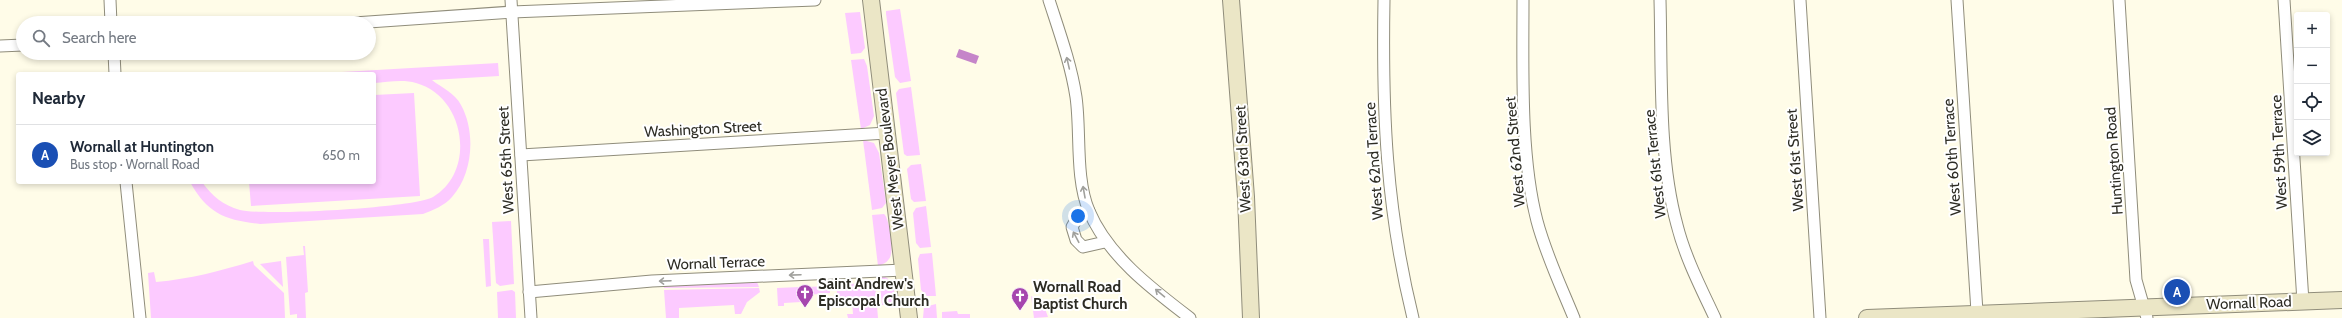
<!DOCTYPE html>
<meta charset="utf-8">
<style>
body{margin:0;font-family:Cabin,sans-serif;background:#f6f6f7;color:#1f2937}
.controls{position:absolute;right:12px;top:12px;display:grid;overflow:hidden;border-radius:4px;box-shadow:0 2px 6px #0003}
.controls button{width:36px;height:36px;display:grid;place-items:center;padding:0;border:0;border-bottom:1px solid #e0e1e3;background:#fff;color:#1f2937;font:20px sans-serif}
.you{position:absolute;left:1078px;top:216px;width:14px;height:14px;margin:-10px;border:3px solid #fff;border-radius:50%;background:#1a73e8;box-shadow:0 0 0 6px #1a73e833}
.badge{display:grid;place-items:center;width:26px;height:26px;border-radius:50%;background:#a646ae;color:#fff;font-size:13px;font-weight:700}
.pin{position:absolute;translate:-50% -50%;border:2px solid #fff;box-shadow:0 1px 4px #0006}
.list{margin:0;padding:0;list-style:none}
h2{display:flex;justify-content:space-between;align-items:center;height:52px;margin:0;padding:0 16px;font-size:17px}
h2 small{font-size:13px;font-weight:400;color:#747a83}
.list li{display:grid;grid-template-columns:26px 1fr auto;gap:12px;align-items:center;box-sizing:border-box;height:60px;padding:0 16px;border-top:1px solid #e0e1e3}
.list b{display:block;font-size:15px;white-space:nowrap}
.list p{margin:0;font-size:13px;white-space:nowrap;color:#747a83}
.list em{font-size:13px;font-style:normal;color:#747a83}
.icon{flex:none;width:22px;height:22px;fill:none;stroke:currentColor;stroke-width:2;stroke-linecap:round;stroke-linejoin:round}
.map{position:relative;flex:none;width:2342px;height:318px;overflow:hidden}
.search{position:absolute;background:#fff;box-shadow:0 2px 6px #0003;left:16px;top:16px;width:360px;height:44px;display:flex;align-items:center;gap:10px;box-sizing:border-box;padding:0 14px;border-radius:22px;color:#747a83;font-size:15px}
.panel{position:absolute;background:#fff;box-shadow:0 2px 6px #0003;left:16px;top:72px;width:360px;height:112px;border-radius:4px}
.map>svg:first-child{display:block}
.green{fill:#fccaff}
.water{fill:#c585c9}
.lines{fill:none;stroke-linecap:round;stroke-linejoin:round}
.street-casing{stroke:#908d7b;stroke-width:13}
.secondary-casing{stroke:#908d7b;stroke-width:18}
.street{stroke:#fff;stroke-width:11}
.secondary{stroke:#ebe6c6;stroke-width:16}
.oneway{stroke:#a0a09c}
.labels{text-anchor:middle;stroke-width:4;stroke-linejoin:round;paint-order:stroke}
.street-label{font-size:15px;fill:#2d2c24;stroke:#fff}
.poi-label{font-size:15px;font-weight:bold;fill:#2d2c24;stroke:#fff;text-anchor:start}
</style>
<div class="map">
<svg width="2342" height="318" viewBox="0 0 2342 318">
<rect width="100%" height="100%" fill="#fffce8"/>
<g class="green">
<path d="M900 9 911 81 900 83 895 77 886 14V11Z"/>
<path d="M860 12 865 48 861 53 851 54 845 13Z"/>
<path d="M864 59 867 66 874 116 870 125 861 129 851 60Z"/>
<path d="M498 63 499 76 432 80C442 88 455 93 461 105 476 132 473 174 452 197 444 206 433 210 423 214L260 224C225 220 208 214 190 182H202C212 196 223 205 240 210 262 216 415 208 433 197 477 171 465 96 416 83 403 79 388 82 374 83V74H307Z"/>
<path d="M911 87 920 155 907 156 904 154 896 93 899 89Z"/>
<path d="M414 93 420 196 251 206 249 182H374V95Z"/>
<path d="M863 140 874 143 879 153 886 203 882 208 872 210Z"/>
<path d="M921 164 926 201 914 202 911 199 907 169 911 165Z"/>
<path d="M926 206 931 247 920 248 916 243 913 213 916 208Z"/>
<path d="M884 214C889 217 893 247 891 254 890 261 884 264 878 266L872 215Z"/>
<path d="M511 221 514 284 500 286 496 283 492 222Z"/>
<path d="M483 239H489L491 286 486 287Z"/>
<path d="M303 246H305L308 292 305 293 306 318H297V314L290 315 286 257 304 255Z"/>
<path d="M932 253 936 296H927L921 290 918 259 920 254Z"/>
<path d="M253 261 254 265 284 293 285 318H151L148 273 154 272 156 282C190 279 220 271 253 261Z"/>
<path d="M281 261 283 287 260 264Z"/>
<path d="M879 276C893 277 894 286 895 298L893 299V304L882 305Z"/>
<path d="M757 282 759 287 664 288 663 285Z"/>
<path d="M875 282 878 318H848L847 314H853L852 301 838 299 836 285Z"/>
<path d="M830 286V293L807 295 806 287Z"/>
<path d="M800 287 801 302 784 303V306H778L777 288Z"/>
<path d="M759 288 760 292 747 302 741 314H735L734 305 679 308V318H666L664 290Z"/>
<path d="M512 290 515 292 516 318H498L497 292Z"/>
<path d="M1031 296 1043 303 1048 317 1034 318Z"/>
<path d="M936 304 937 318H923L924 307Z"/>
<path d="M957 311 958 314H975H970V318H942V312Z"/>
</g>
<path class="water" d="M959 49 979 56 976 64 956 57Z"/>
<g class="lines">
<g class="street-casing">
<g id="street">
<path d="M110 0 111 23"/>
<path d="M511 0 531 318"/>
<path d="M1049 0C1059 31 1071 64 1076 97 1081 132 1075 178 1089 211 1108 256 1152 289 1190 318"/>
<path d="M1384 0C1382 111 1386 209 1413 318"/>
<path d="M1523 0C1523 68 1520 156 1537 221 1546 255 1561 286 1574 318"/>
<path d="M1660 0C1662 71 1658 156 1677 225 1685 257 1701 288 1715 318"/>
<path d="M1800 0 1820 318"/>
<path d="M1957 0 1977 312"/>
<path d="M2119 0 2136 280 2147 318"/>
<path d="M2284 0 2303 302"/>
<path d="M354 23 512 12 815 0"/>
<path d="M0 46 23 45"/>
<path d="M114 53 115 74"/>
<path d="M521 155 887 133"/>
<path d="M126 182 140 318"/>
<path d="M1089 211 1076 220 1072 227 1076 240 1083 247 1105 242"/>
<path d="M529 292 652 281 904 270"/>
</g>
</g>
<g class="secondary-casing">
<g id="secondary">
<path d="M871 0 909 318"/>
<path d="M1231 0 1246 197 1251 318"/>
<path d="M1867 318 2342 300"/>
</g>
</g>
<use href="#street" class="street"/>
<use href="#secondary" class="secondary"/>
</g>
<defs><path id="oneway-shaft" d="M-6 0H5M1.5-3L5.5 0L1.5 3" fill="none" stroke-width="1.6" stroke-linecap="round" stroke-linejoin="round"/></defs>
<g class="oneway">
<use href="#oneway-shaft" transform="translate(1068 63) rotate(-103)"/>
<use href="#oneway-shaft" transform="translate(1084 192) rotate(-100)"/>
<use href="#oneway-shaft" transform="translate(1076 237) rotate(-118)"/>
<use href="#oneway-shaft" transform="translate(795 275) rotate(178)"/>
<use href="#oneway-shaft" transform="translate(665 281) rotate(178)"/>
<use href="#oneway-shaft" transform="translate(1160 293) rotate(-140)"/>
</g>
<defs>
<g id="church-pin" transform="scale(0.9)"><path d="M0 17L-7.5 6A9.5 9.5 0 1 1 7.5 6Z" fill="#a646ae" stroke="#fff"/><path d="M-1.2-6h2.4v3.5h3.3v2.4h-3.3V6h-2.4V-.1h-3.3v-2.4h3.3Z" fill="#fff"/></g>
</defs>
<g fill-rule="evenodd">
<use href="#church-pin" x="805" y="293"/>
<use href="#church-pin" x="1020" y="296"/>
</g>
<g class="labels">
<g class="street-label">
<text transform="translate(703 129) rotate(-3)" y="5">Washington Street</text>
<text transform="translate(1515 152) rotate(-95)" y="5">West 62nd Street</text>
<text transform="translate(2279 152) rotate(-93)" y="5">West 59th Terrace</text>
<text transform="translate(1952 157) rotate(-94)" y="5">West 60th Terrace</text>
<text transform="translate(890 159) rotate(-97)" y="5">West Meyer Boulevard</text>
<text transform="translate(1243 159) rotate(-93)" y="5">West 63rd Street</text>
<text transform="translate(506 160) rotate(-93)" y="5">West 65th Street</text>
<text transform="translate(1795 160) rotate(-94)" y="5">West 61st Street</text>
<text transform="translate(1374 161) rotate(-94)" y="5">West 62nd Terrace</text>
<text transform="translate(2114 161) rotate(-94)" y="5">Huntington Road</text>
<text transform="translate(1655 164) rotate(-96)" y="5">West 61st Terrace</text>
<text transform="translate(716 263) rotate(-2)" y="5">Wornall Terrace</text>
<text transform="translate(2249 303) rotate(-2)" y="5">Wornall Road</text>
</g>
<g class="poi-label">
<text x="818" y="289">Saint Andrew's<tspan x="818" dy="17">Episcopal Church</tspan></text>
<text x="1033" y="292">Wornall Road<tspan x="1033" dy="17">Baptist Church</tspan></text>
</g>
</g>
</svg>
<div class="controls">
<button>+</button>
<button>−</button>
<button><svg class="icon" aria-label="locate" viewBox="0 0 24 24"><circle cx="12" cy="12" r="6"/><path d="M12 2v4M12 18v4M2 12h4M18 12h4"/></svg></button>
<button><svg class="icon" aria-label="layers" viewBox="0 0 24 24"><path d="M12 4l9 5-9 5-9-5zM3 14l9 5 9-5"/></svg></button>
</div>
<div class="you"></div>
<div class="pin badge" style="left:2177px;top:292px;background:#1a4fb4">A</div>
<div class="search"><svg class="icon" aria-label="search" viewBox="0 0 24 24"><circle cx="10" cy="10" r="6"/><path d="M15 15l6 6"/></svg>Search here</div>
<section class="panel">
<h2>Nearby<small></small></h2>
<ul class="list">
<li><span class="badge" style="background:#1a4fb4">A</span><div><b>Wornall at Huntington</b><p>Bus stop · Wornall Road</p></div><em>650 m</em></li>
</ul>
</section>
</div>
